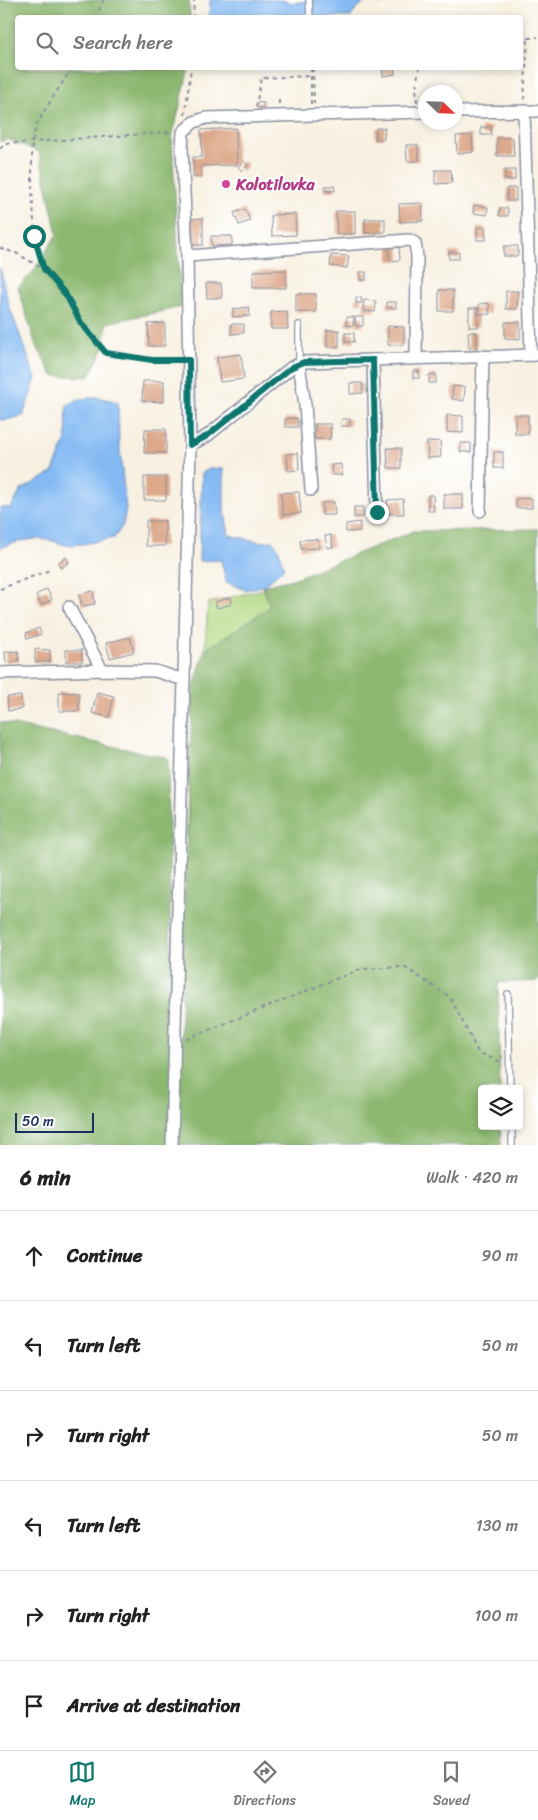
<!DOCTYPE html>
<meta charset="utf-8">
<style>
body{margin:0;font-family:Sriracha,sans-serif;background:#f6f6f6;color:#222}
.controls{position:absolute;right:15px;bottom:15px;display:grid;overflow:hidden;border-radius:5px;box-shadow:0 2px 8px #0003}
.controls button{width:45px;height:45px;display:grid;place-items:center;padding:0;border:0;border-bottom:1px solid #e0e0e0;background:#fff;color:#222;font:25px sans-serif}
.compass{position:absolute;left:418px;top:85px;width:45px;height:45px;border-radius:50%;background:#fff;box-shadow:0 2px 8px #0003;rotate:113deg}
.scale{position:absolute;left:15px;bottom:12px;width:79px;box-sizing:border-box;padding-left:5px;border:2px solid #1b2f5e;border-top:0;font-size:14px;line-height:18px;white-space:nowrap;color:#1b2f5e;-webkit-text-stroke:4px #fff;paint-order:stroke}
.stop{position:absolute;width:15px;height:15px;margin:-11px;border:4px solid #0f766e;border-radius:50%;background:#fff}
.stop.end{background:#0f766e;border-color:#fff;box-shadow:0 1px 5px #0008}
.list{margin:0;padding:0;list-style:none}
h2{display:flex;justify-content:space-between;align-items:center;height:65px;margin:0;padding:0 20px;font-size:21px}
h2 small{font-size:16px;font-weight:400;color:#767676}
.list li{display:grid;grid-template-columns:32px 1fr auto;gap:15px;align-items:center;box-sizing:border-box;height:90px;padding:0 20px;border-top:1px solid #e0e0e0}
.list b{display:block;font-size:19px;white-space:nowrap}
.list em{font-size:16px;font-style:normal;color:#767676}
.icon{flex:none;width:28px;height:28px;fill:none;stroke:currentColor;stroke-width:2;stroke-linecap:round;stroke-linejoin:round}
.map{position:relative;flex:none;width:538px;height:1145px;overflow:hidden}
.search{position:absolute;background:#fff;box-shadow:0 2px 8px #0003;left:15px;right:15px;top:15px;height:55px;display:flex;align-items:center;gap:12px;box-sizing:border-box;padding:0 18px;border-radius:5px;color:#767676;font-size:19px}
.sheet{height:605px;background:#fff}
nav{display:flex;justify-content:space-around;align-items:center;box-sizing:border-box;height:70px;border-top:1px solid #e0e0e0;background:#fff;font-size:14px;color:#767676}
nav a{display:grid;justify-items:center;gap:2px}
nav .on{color:#0f766e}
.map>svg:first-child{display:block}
.green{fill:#b0d882;stroke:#668470}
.forest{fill:#8cb870;stroke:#547467}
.water{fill:#84baf3;stroke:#5074a8}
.building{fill:#dda98b}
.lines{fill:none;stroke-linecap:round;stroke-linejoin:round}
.service-casing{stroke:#8a90a0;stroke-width:8}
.minor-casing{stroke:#8a90a0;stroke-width:14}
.path{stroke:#8a90a0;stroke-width:2;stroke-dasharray:4 4;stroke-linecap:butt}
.service{stroke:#fff;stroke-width:5.5}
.minor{stroke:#fff;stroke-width:11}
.route{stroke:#0f766e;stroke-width:6}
.hotel-dot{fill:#d1479c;stroke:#fff;stroke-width:2}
.labels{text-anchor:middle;stroke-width:4;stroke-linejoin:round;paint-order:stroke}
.hotel-label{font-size:16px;font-weight:bold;fill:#b23c85;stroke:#fff;text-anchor:start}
</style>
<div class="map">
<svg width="538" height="1145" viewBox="0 0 538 1145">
<rect width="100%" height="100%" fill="#fff"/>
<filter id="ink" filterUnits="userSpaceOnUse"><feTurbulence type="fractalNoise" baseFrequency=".02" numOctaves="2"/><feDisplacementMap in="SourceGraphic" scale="10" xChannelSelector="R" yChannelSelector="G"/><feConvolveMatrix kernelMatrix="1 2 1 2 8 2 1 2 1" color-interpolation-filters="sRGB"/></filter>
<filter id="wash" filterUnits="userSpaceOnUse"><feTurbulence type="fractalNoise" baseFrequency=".0096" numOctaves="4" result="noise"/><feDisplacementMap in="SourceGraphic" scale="20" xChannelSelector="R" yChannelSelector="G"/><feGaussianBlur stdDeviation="1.12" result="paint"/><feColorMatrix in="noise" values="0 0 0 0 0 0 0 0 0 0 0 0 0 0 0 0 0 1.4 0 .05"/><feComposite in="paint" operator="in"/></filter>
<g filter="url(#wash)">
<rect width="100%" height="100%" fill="#f8f1e2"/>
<path class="green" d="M264 589 270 607 205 650 208 603Z"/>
<g class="forest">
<path d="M0 0H189L190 17 18 18V68H189L172 138 181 307 107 323 104 347 89 377 53 376 35 343 18 287 33 272 57 234 39 152 7 139 0 142Z"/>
<path d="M538 529V981L498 983 500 1089H482V1126H500L501 1145H177L189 764 194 686 205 650 270 607 263 586 293 579 414 531Z"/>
<path d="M0 722 168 758 173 1145H0Z"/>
</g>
<g class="water">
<path d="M210 0H281L293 3 313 0H390L380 4 366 1 355 10 351 17H316L315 16 306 14 301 18H213L209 14Z"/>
<path d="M0 268 9 306 36 378 23 416 7 420H0Z"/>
<path d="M97 397 118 402 119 441 126 509 123 525 114 538C98 541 83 545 68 545 61 545 56 541 49 540 32 537 16 542 0 548V507L11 508 21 490 52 473 66 440 67 405 80 399Z"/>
<path d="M211 468 223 469 224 479V507L229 535 260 542 273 541 279 550 284 568 263 586 245 590 226 582 221 560 199 561 202 473Z"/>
</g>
<g id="blocks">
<g class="building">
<path d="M382 68H394L395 74 383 76Z"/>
<path d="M257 102 264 103 263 108 256 107Z"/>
<rect x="481" y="127" width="10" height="8"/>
<path d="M236 128 237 165 201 166V177H193V157H202L201 130Z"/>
<path d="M376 128H385L384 139H375Z"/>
<path d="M472 135 473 152 457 154 456 136Z"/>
<path d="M497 138H513L514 156H497Z"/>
<path d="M406 145H418L419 161H407Z"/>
<path d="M243 161 248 165 242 171 238 167Z"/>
<path d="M435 170H451L452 183 435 184Z"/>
<rect x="505" y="170" width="10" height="10"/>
<path d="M325 186H334L335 191H325Z"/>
<rect x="507" y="188" width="9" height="13"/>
<path d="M422 203 423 221 400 222 399 204Z"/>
<path d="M474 205 488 207 487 215 473 213Z"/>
<path d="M500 208H508V216H499Z"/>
<path d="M245 209 250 221 239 225 234 213Z"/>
<path d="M336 211H355V234H337Z"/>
<path d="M295 214 296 235 272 236 271 215Z"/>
<path d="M203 218V245H191L190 219Z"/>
<path d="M365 219H385V232L365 233Z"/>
<path d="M477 227H485L486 240H477Z"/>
<path d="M211 236H232V245L212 246Z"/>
<path d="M399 246 400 260 389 261V247Z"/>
<rect x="504" y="246" width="14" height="10"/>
<rect x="449" y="252" width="10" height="7"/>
<path d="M331 255 349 256 347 268 330 266Z"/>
<path d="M286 270V288H253V271Z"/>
<rect x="360" y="272" width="6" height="8"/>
<path d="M206 283H221L222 298H207Z"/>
<rect x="439" y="290" width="14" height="21"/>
<path d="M506 291H518L517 309H506Z"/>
<rect x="296" y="294" width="20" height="18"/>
<path d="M356 297H361L362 303H356Z"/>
<path d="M364 300 376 301 375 312 363 311Z"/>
<rect x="387" y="302" width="9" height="6"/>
<path d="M489 303 490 314H479V304Z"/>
<path d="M249 307 250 316 233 317V309Z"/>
<rect x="469" y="308" width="9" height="19"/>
<path d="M287 311 288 329H271V312Z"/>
<path d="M347 317H354L353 326 346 325Z"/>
<path d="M355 317H363V326H356Z"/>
<path d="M505 322H520V339L505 338Z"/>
<path d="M165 323V346H149L148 324Z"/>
<path d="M231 324H244V333L231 334Z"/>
<path d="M388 326 404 327V345H388Z"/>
<rect x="327" y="330" width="12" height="17"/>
<path d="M468 332H477V348H469Z"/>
<rect x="345" y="333" width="9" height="9"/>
<path d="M241 354 244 379 220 382 217 357Z"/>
<rect x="413" y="371" width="6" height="7"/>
<path d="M436 374V383H429V375Z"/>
<path d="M143 381H164V402L142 401Z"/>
<path d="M350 383H362L363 393 350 394Z"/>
<path d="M453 386 465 387 464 401 452 399Z"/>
<path d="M447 415 463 416V433L447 432Z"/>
<rect x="515" y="415" width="13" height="19"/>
<path d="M297 418 298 427H285V419Z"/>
<path d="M342 419H350V426H341Z"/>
<path d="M315 424H331L330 439H315Z"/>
<path d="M145 429H166V453H144Z"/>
<path d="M440 441 441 457 428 458 427 442Z"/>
<path d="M461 443H471V452H460Z"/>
<path d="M387 448H401V468H388Z"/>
<rect x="494" y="452" width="9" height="16"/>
<path d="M298 453 299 470 288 471 287 454Z"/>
<path d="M341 464 342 475H332L331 465Z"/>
<rect x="144" y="477" width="22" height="23"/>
<path d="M299 492 301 513 283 515 281 493Z"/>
<rect x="444" y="494" width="19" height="15"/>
<path d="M428 495H433L434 511H428Z"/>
<path d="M532 498V508H516V499Z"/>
<path d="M403 499 404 514H388L387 500Z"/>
<path d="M334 502 335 515H322V503Z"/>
<rect x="354" y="507" width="9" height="10"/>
<rect x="146" y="521" width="19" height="25"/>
<path d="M360 522V531L346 532V524Z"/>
<path d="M331 535 333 547 327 548 325 536Z"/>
<path d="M318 539 319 548 301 549 300 540Z"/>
<path d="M66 557 69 562 61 568 58 563Z"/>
<path d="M47 589 52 600 41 605 36 595Z"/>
<path d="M93 591 95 604 82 606 79 594Z"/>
<path d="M231 597 232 604 217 608 215 602Z"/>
<path d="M39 628 41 634 27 639 26 633Z"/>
<path d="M130 637 134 652 110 658 106 643Z"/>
<path d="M35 649 50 650V662H35Z"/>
<rect x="66" y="650" width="16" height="12"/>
<path d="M18 651 19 661 6 662 5 652Z"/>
<path d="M59 692 79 693V711H59Z"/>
<path d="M97 692 114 696 109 717 92 713Z"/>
<path d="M21 696 22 709 8 711 7 697Z"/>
</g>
</g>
</g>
<g filter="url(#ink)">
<use href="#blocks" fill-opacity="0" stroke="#8a90a0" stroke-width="1"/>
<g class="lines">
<g class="service-casing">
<g id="service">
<path d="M309 0 310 18"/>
<path d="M299 364V325"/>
<path d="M508 994 510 1089"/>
<path d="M512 1126V1145"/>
</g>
</g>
<g class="minor-casing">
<g id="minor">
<path d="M524 111 531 355"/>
<path d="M456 112 538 111"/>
<path d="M187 256 409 240 415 243 417 256 416 358"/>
<path d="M373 360 377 512"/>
<path d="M299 364 305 405 311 490"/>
<path d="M190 445 207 436 292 367 304 362 538 355"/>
<path d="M480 511 483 356"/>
<path d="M69 607 102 670"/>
<path d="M0 673 102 670 155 671 184 680"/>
<path d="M172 1145 190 445 187 256 182 149 183 132 194 122 206 118 426 112"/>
</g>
</g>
<g class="path">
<path d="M96 18 103 0"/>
<path d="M193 18 194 0"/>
<path d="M520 39 538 37"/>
<path d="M72 68 44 111 36 127 32 142V189L35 236 43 269 66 295 81 323 106 353 152 360H177"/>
<path d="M311 68V105"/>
<path d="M313 68 314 104"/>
<path d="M279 100V105"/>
<path d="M524 100 528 38"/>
<path d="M417 102 416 88 419 68"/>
<path d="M256 107 261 78 311 76"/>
<path d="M185 115 191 68"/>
<path d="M0 149 4 144 173 132"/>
<path d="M0 248 18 254 43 269"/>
<path d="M0 589 52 569"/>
<path d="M186 1039 361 969 404 967 450 997 478 1052 500 1062"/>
</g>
<use href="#service" class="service"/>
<use href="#minor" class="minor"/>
</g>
</g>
<g class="lines" filter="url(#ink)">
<path class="route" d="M34 236 44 269 66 295 81 323 106 353 152 360H189L190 445 207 436 292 367 304 362 373 360 377 512"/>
</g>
<circle class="hotel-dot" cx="226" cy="184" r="5"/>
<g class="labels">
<g class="hotel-label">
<text x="236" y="190">Kolotilovka</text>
</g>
</g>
</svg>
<div class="controls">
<button><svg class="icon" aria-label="layers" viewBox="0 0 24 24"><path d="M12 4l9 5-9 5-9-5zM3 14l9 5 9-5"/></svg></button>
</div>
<svg class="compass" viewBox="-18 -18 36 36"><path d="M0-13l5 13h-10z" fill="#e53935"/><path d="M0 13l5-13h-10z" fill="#767676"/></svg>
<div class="scale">50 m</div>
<div class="stop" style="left:34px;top:236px"></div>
<div class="stop end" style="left:377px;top:512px"></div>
<div class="search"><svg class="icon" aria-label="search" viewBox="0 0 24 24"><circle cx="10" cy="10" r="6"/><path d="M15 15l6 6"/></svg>Search here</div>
</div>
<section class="sheet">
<h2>6 min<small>Walk · 420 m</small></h2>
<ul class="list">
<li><svg class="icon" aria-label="ahead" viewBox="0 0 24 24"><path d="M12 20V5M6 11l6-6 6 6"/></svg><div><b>Continue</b></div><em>90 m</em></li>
<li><svg class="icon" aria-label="left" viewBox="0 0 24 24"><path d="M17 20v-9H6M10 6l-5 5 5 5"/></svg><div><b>Turn left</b></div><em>50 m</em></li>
<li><svg class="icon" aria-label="right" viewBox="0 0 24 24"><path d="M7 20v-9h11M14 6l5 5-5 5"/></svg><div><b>Turn right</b></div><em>50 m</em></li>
<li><svg class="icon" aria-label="left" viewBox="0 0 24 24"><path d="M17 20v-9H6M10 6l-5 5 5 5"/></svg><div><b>Turn left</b></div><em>130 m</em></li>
<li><svg class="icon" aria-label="right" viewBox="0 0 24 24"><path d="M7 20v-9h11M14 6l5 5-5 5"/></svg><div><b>Turn right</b></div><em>100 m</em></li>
<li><svg class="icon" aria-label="arrive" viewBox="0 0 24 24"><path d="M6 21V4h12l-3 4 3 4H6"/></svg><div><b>Arrive at destination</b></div></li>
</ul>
</section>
<nav>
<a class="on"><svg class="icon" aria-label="map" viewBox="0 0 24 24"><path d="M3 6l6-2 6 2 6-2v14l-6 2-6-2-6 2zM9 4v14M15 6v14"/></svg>Map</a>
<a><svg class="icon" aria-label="directions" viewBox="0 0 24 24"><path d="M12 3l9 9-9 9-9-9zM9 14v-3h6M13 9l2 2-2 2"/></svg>Directions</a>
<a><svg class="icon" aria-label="saved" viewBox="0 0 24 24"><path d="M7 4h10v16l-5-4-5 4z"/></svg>Saved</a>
</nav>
